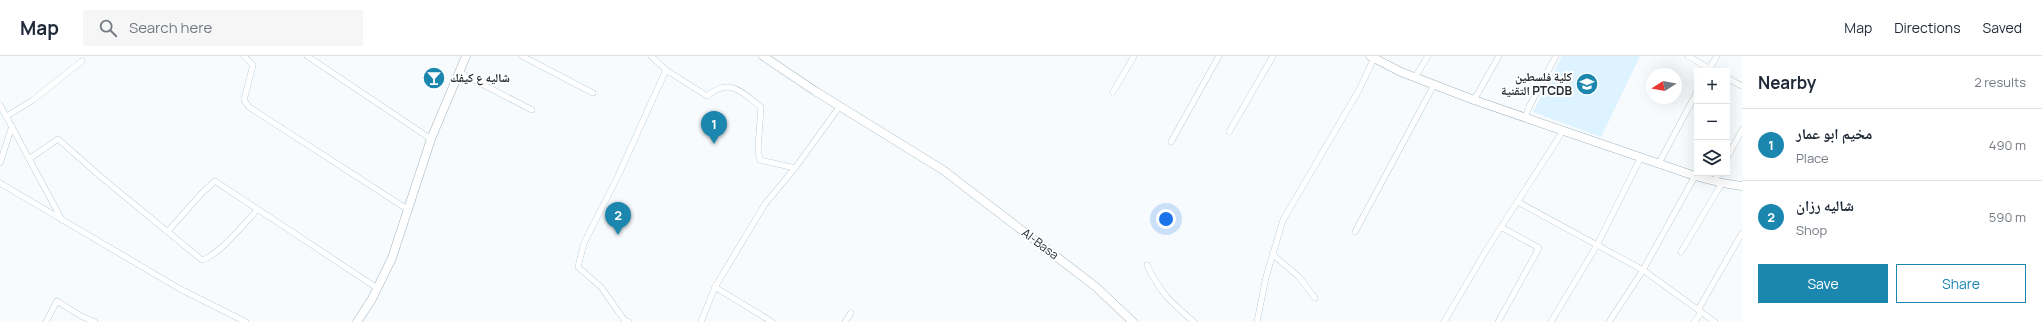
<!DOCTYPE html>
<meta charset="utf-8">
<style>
body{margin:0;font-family:Manrope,"Noto Naskh Arabic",sans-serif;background:#f6f6f7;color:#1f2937}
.controls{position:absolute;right:12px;top:12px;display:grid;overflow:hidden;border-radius:0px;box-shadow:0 4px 16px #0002}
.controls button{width:36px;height:36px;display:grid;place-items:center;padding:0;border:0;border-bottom:1px solid #e0e1e3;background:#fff;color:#1f2937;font:20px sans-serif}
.compass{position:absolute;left:1646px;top:12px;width:36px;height:36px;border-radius:50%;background:#fff;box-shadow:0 4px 16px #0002;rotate:259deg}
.you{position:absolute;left:1166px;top:163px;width:14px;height:14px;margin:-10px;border:3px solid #fff;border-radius:50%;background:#1a73e8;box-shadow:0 0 0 6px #1a73e833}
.badge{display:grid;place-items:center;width:26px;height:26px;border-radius:50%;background:#1b86ae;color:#fff;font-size:13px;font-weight:700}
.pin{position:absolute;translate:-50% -33px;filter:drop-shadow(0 1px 2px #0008)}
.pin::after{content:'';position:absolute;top:21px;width:14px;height:12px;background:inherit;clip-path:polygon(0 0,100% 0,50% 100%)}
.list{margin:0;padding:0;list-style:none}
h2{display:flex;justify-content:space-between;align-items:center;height:52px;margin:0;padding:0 16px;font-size:17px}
h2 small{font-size:13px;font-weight:400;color:#747a83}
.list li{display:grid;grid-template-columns:26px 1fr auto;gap:12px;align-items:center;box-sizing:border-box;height:72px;padding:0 16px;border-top:1px solid #e0e1e3}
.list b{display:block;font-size:15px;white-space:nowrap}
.list p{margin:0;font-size:13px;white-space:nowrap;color:#747a83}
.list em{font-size:13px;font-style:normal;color:#747a83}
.actions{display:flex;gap:8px;padding:12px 16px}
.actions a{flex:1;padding:9px 0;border:1px solid #1b86ae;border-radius:0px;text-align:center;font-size:14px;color:#1b86ae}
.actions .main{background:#1b86ae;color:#fff}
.icon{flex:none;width:22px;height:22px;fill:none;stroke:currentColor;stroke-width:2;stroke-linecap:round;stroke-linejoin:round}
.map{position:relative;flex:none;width:1742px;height:266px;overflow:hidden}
header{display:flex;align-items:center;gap:24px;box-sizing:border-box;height:56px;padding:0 20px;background:#fff;border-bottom:1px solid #e0e1e3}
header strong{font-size:19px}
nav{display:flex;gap:22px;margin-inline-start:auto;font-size:14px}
.search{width:280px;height:36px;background:#f6f6f7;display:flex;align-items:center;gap:10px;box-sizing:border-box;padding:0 14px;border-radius:0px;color:#747a83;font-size:15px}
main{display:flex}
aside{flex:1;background:#fff}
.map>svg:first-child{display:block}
.built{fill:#ddf3ff}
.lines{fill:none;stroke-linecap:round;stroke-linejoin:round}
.street-casing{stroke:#a1b4be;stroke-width:6}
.secondary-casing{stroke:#a1b4be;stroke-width:9}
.street{stroke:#fff;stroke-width:5.5}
.secondary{stroke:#fff;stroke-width:8}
.labels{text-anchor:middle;stroke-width:4;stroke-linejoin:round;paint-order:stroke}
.poi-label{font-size:12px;font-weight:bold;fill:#272e32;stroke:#fff;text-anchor:end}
.street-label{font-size:12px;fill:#272e32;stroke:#fff}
</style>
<header>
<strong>Map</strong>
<div class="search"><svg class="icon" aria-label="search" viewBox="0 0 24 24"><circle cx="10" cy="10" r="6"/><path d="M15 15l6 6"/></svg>Search here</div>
<nav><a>Map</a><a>Directions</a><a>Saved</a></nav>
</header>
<main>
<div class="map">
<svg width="1742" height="266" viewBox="0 0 1742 266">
<rect width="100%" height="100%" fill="#f7fbfd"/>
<path class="built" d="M1562 0H1640L1601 81 1533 56Z"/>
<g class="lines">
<g class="street-casing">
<g id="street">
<path d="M244 0 253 9 244 44 249 51 407 153"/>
<path d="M307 0 431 83"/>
<path d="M522 0 593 37"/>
<path d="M651 0 666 14 707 40C731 21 741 36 761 51L758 93 760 104 795 112"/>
<path d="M1688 0 1714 15"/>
<path d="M1708 15 1717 0"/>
<path d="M459 16 532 54"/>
<path d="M1415 21 1428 0"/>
<path d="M1727 22 1742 30"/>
<path d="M1113 36 1134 0"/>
<path d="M1474 44 1499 0"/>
<path d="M0 49 62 164"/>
<path d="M7 60 33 44 82 5"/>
<path d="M1525 62 1529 51 1556 0"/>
<path d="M1229 76 1273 0"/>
<path d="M1171 86 1219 0"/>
<path d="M1727 102 1742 74"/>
<path d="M29 103 58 83 101 121 202 204C219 199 244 168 257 154"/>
<path d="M0 107 12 70"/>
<path d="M1659 107 1697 36"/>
<path d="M1714 125 1719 117"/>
<path d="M0 127 180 233 246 266"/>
<path d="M1518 146 1643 214 1715 266"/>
<path d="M168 175 201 138 215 125 377 232"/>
<path d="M1355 176 1434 29"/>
<path d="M1681 196 1722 127"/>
<path d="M1272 198 1299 221 1315 242"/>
<path d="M1147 209C1160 237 1171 246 1194 266"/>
<path d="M715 231 772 266"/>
<path d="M1698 254 1742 177"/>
<path d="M46 266 57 245 81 260 95 266"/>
<path d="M629 266 625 265 601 231 578 211 584 187 618 120 666 14"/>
<path d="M701 266 715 231 765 148 795 112 840 50"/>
<path d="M845 266 851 257"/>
<path d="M1257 266 1266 221 1283 164 1359 34 1375 0"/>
<path d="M1444 266 1487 193 1563 75"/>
<path d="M1498 266 1539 192 1501 171"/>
<path d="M1551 266 1597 189 1641 101"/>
<path d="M1609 266 1643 214 1695 120"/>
<path d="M1694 266 1701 257"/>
</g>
</g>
<g class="secondary-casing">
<g id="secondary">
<path d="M763 0 815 35 943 114 1096 231 1133 266"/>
<path d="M1370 0 1401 16 1474 44 1695 120 1722 127 1742 130"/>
<path d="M357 266 372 243 392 202 431 83 466 0"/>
</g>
</g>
<use href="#street" class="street"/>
<use href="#secondary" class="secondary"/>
</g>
<defs>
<g id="bar-disc" transform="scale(1.15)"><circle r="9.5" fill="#1b86ae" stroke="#fff"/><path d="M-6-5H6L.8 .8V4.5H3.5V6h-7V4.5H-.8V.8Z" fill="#fff"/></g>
<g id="university-disc" transform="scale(1.15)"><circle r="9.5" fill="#1b86ae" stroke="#fff"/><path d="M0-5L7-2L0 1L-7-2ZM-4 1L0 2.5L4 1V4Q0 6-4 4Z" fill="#fff"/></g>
</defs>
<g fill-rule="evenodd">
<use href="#bar-disc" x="434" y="22"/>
<use href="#university-disc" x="1587" y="28"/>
</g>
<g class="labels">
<g class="poi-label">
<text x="1572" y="25">كلية فلسطين<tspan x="1572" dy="14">التقنية PTCDB</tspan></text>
<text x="450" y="26" text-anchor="start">شاليه ع كيفك</text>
</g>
<g class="street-label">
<text transform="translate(1040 188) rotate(37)" y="4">Al-Basa</text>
</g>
</g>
</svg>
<div class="controls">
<button>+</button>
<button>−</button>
<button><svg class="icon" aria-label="layers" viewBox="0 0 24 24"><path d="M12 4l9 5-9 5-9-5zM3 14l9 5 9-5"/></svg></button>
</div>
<svg class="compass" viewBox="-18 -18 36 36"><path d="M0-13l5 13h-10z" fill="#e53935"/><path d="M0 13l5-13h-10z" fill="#747a83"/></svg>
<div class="you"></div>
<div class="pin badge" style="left:714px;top:88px">1</div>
<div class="pin badge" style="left:618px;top:179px">2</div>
</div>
<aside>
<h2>Nearby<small>2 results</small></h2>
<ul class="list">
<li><span class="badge">1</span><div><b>مخيم ابو عمار</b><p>Place</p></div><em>490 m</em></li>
<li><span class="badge">2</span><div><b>شاليه رزان</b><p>Shop</p></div><em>590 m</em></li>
</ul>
<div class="actions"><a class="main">Save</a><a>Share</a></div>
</aside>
</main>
